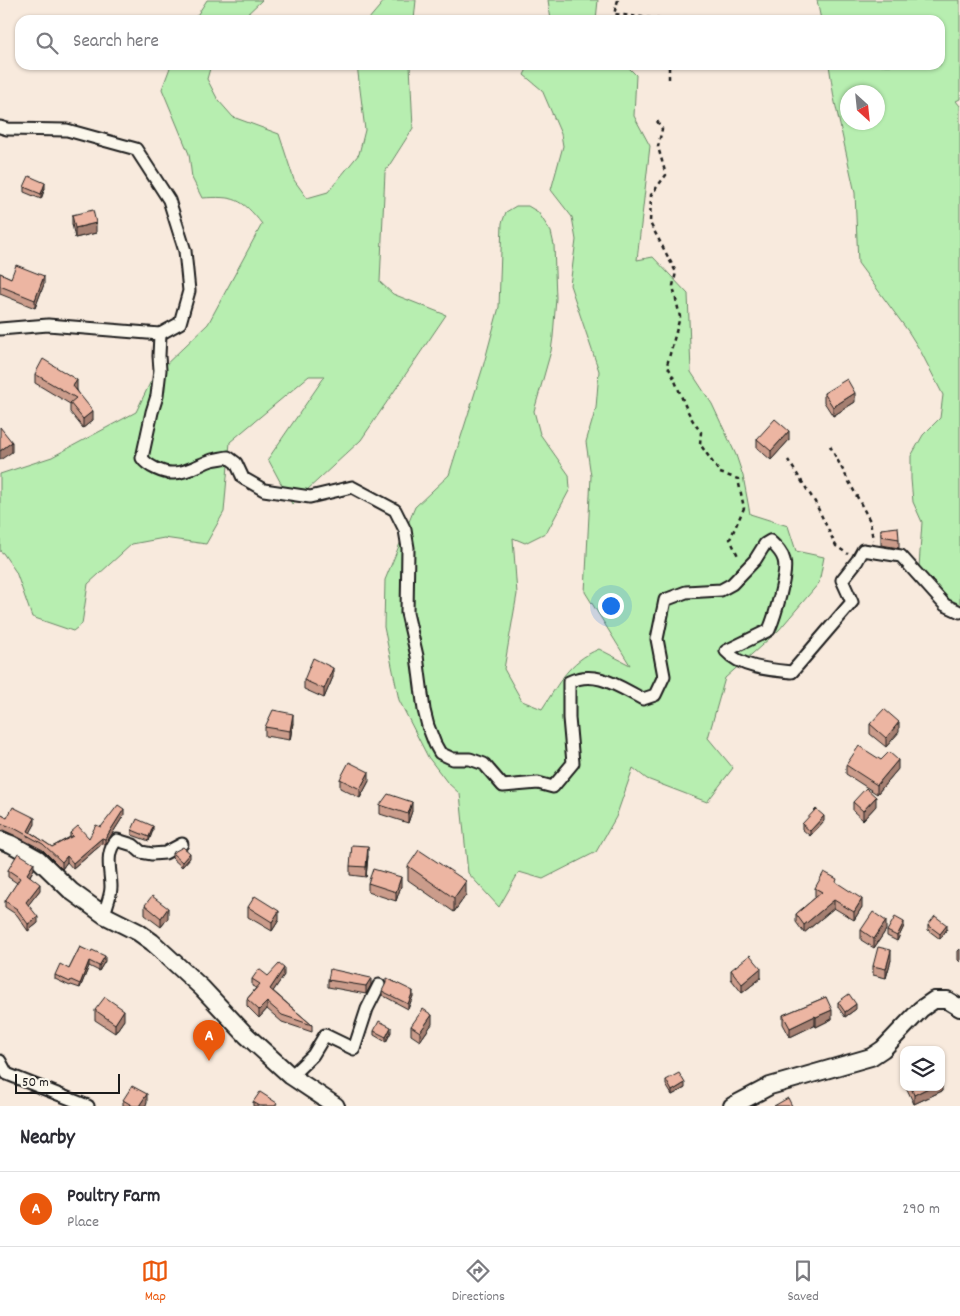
<!DOCTYPE html>
<style>
body{margin:0;font-family:Dekko,sans-serif;background:#f2f2f3;color:#2b2b33}
.controls{position:absolute;right:15px;bottom:15px;display:grid;overflow:hidden;border-radius:10px;box-shadow:0 1px 4px #0004}
.controls button{width:45px;height:45px;display:grid;place-items:center;padding:0;border:0;border-bottom:1px solid #e1e1e2;background:#fff;color:#2b2b33;font:25px sans-serif}
.compass{position:absolute;left:840px;top:85px;width:45px;height:45px;border-radius:50%;background:#fff;box-shadow:0 1px 4px #0004;rotate:153deg}
.scale{position:absolute;left:15px;bottom:12px;width:105px;box-sizing:border-box;padding-left:5px;border:2px solid #1c1c1c;border-top:0;font-size:14px;line-height:18px;white-space:nowrap;color:#1c1c1c;-webkit-text-stroke:4px #fbf7ec;paint-order:stroke}
.you{position:absolute;left:610px;top:605px;width:18px;height:18px;margin:-12px;border:4px solid #fff;border-radius:50%;background:#1a73e8;box-shadow:0 0 0 8px #1a73e833}
.badge{display:grid;place-items:center;width:32px;height:32px;border-radius:50%;background:#ea580c;color:#fff;font-size:16px;font-weight:700}
.pin{position:absolute;translate:-50% -41px;filter:drop-shadow(0 1px 2px #0008)}
.pin::after{content:'';position:absolute;top:26px;width:18px;height:15px;background:inherit;clip-path:polygon(0 0,100% 0,50% 100%)}
.list{margin:0;padding:0;list-style:none}
h2{display:flex;justify-content:space-between;align-items:center;height:65px;margin:0;padding:0 20px;font-size:21px}
h2 small{font-size:16px;font-weight:400;color:#7c7c81}
.list li{display:grid;grid-template-columns:32px 1fr auto;gap:15px;align-items:center;box-sizing:border-box;height:75px;padding:0 20px;border-top:1px solid #e1e1e2}
.list b{display:block;font-size:19px;white-space:nowrap}
.list p{margin:0;font-size:16px;white-space:nowrap;color:#7c7c81}
.list em{font-size:16px;font-style:normal;color:#7c7c81}
.icon{flex:none;width:28px;height:28px;fill:none;stroke:currentColor;stroke-width:2;stroke-linecap:round;stroke-linejoin:round}
.map{position:relative;flex:none;width:960px;height:1106px;overflow:hidden}
.search{position:absolute;background:#fff;box-shadow:0 1px 4px #0004;left:15px;right:15px;top:15px;height:55px;display:flex;align-items:center;gap:12px;box-sizing:border-box;padding:0 18px;border-radius:15px;color:#7c7c81;font-size:19px}
.sheet{height:140px;background:#fff}
nav{display:flex;justify-content:space-around;align-items:center;box-sizing:border-box;height:70px;border-top:1px solid #e1e1e2;background:#fff;font-size:14px;color:#7c7c81}
nav a{display:grid;justify-items:center;gap:2px}
nav .on{color:#ea580c}
.map>svg:first-child{display:block}
.green{fill:#b7eeb0;stroke:#6a8566;fill-rule:evenodd}
.lines{fill:none;stroke-linecap:round;stroke-linejoin:round}
.street-casing{stroke:#1c1c1c;stroke-width:15}
.secondary-casing{stroke:#1c1c1c;stroke-width:20}
.path{stroke:#1c1c1c;stroke-width:2.5;stroke-dasharray:4 4;stroke-linecap:butt}
.street{stroke:#fbf7ec;stroke-width:11}
.secondary{stroke:#fbf7ec;stroke-width:16}
.wall{fill:#cb9c8b;stroke:#1c1c1c}
.shaded-wall{fill:#a57f71;stroke:#1c1c1c}
.building{fill:#ecb5a2;stroke:#1c1c1c}
</style>
<div class="map">
<svg width="960" height="1106" viewBox="0 0 960 1106">
<rect width="100%" height="100%" fill="#f8eadd"/>
<filter id="ink" filterUnits="userSpaceOnUse"><feTurbulence type="fractalNoise" baseFrequency=".02" numOctaves="2"/><feDisplacementMap in="SourceGraphic" scale="10" xChannelSelector="R" yChannelSelector="G"/><feConvolveMatrix kernelMatrix="1 2 1 2 8 2 1 2 1" color-interpolation-filters="sRGB"/></filter>
<g filter="url(#ink)">
<g class="green">
<path d="M207 0H262L241 20H194Z"/>
<path d="M385 0H416L414 20H368Z"/>
<path d="M548 0H598L596 20H551Z"/>
<path d="M817 0H960V99L956 101 960 106V609L948 603 928 583 919 567 922 522 913 502 911 479V456L923 435 940 418 943 395 921 352 908 331 858 263 855 193 834 98 829 65H940V20H821ZM848 92H878V122H848Z"/>
<path d="M171 65H211L207 79 218 100 233 117 279 134 294 180 307 198 328 192 359 154 365 130 357 65H410L413 128 385 172 380 282 393 294 446 315 361 440 292 504 268 459 325 376H309L230 442 224 512 206 544 164 538 132 544 88 584 82 624 73 631 32 617 16 572 3 553 0 551V474L52 457 136 412 151 381 160 370 208 324 262 224C242 198 234 196 202 198L192 178 189 154 162 89Z"/>
<path d="M529 65H626L636 75 634 116 650 146 637 260 653 257 688 294 691 372 712 404 736 455 743 476 750 514 788 526 796 551 824 557 819 583 779 630 725 678 708 738 733 768 707 802 647 779 633 768 616 817 596 852 543 879 519 872 499 907 468 873 460 794 447 782 428 757 399 700 384 627 385 580 415 507 449 475 483 367 499 307 502 223 506 212 516 206H528L538 212 551 232 554 245 556 298 553 337 551 351 534 411 540 434 569 475 570 489 547 532 525 543 513 538 517 594 504 669 522 701 542 709C560 682 568 662 599 649L630 665 585 592 591 476 586 442 596 408 599 371 570 285 576 240 572 217 551 190 563 146 561 134 542 90 524 75Z"/>
</g>
<g class="lines">
<g class="street-casing">
<g id="street">
<path d="M0 127 7 129 67 130 136 149 169 200 185 251 189 291 180 323 160 334 48 325 0 329"/>
<path d="M160 334 159 356 160 370 157 396 152 412 142 458C147 466 164 474 174 473 187 473 200 464 212 460 217 459 223 458 228 457L236 463 243 478 264 490 310 497 352 487 395 510 405 530 408 548 407 613 417 656 424 710 428 726 435 744 440 753 453 759H470L484 764 503 786 538 783 553 787 573 763 569 718V682C596 669 619 687 643 699L655 695 664 676 657 639 665 600 686 592 721 590 732 584 755 560 765 544 770 541C776 547 782 552 784 560 788 573 775 616 769 630L726 651C741 668 771 670 792 672L852 602 842 580 857 561 863 550 901 556 945 605 960 612"/>
<path d="M104 915C106 906 111 896 111 887 111 871 104 853 117 840L133 845 141 852 152 854 165 853 182 844"/>
<path d="M0 1061 7 1074 88 1106"/>
<path d="M291 1076 313 1055 325 1035 354 1049 367 1009 379 985"/>
</g>
</g>
<g class="secondary-casing">
<g id="secondary">
<path d="M0 840 11 844 38 859 71 891 104 915 138 932 152 942 202 988 246 1035 291 1076 336 1106"/>
<path d="M732 1106 770 1086 871 1057 883 1049 921 1009 934 1000H947L960 1008"/>
</g>
</g>
<g class="path">
<path d="M618 0 614 14 667 20"/>
<path d="M669 79V65"/>
<path d="M657 121 662 129 658 147 666 175 651 195 650 223 676 272 673 286 680 317 667 365C680 387 684 412 701 432L700 444 720 473 738 479 744 508 730 539 739 558"/>
<path d="M830 446 870 521 873 540"/>
<path d="M788 460 815 502 836 546 848 554"/>
</g>
<use href="#street" class="street"/>
<use href="#secondary" class="secondary"/>
</g>
<g class="wall">
<path d="M24 187 45 188 41 199 24 192Z"/>
<path d="M72 215 96 233 75 238 72 224Z"/>
<path d="M0 273 11 278 44 284 35 308 0 294Z"/>
<path d="M35 374 77 389V390L93 420 83 428 70 412V404L35 383Z"/>
<path d="M824 393 855 402 833 416 824 402Z"/>
<path d="M757 439 789 440 771 460 757 448Z"/>
<path d="M881 529 899 539V548L881 545Z"/>
<path d="M333 677 324 698 304 689V680Z"/>
<path d="M293 723 290 740 265 736V727Z"/>
<path d="M870 724 899 732 886 747 870 734Z"/>
<path d="M881 760 898 769 877 794 846 774V765Z"/>
<path d="M340 779 369 781 360 798 340 788Z"/>
<path d="M853 802 876 806 863 820 853 811Z"/>
<path d="M380 805 412 811 408 823 380 814Z"/>
<path d="M0 814 7 818 35 824 30 832 52 847 70 837V833L89 838 101 827 124 815 105 845 102 844 73 869 67 862 62 869 43 850 14 835 3 830 0 831Z"/>
<path d="M824 821 810 836 802 829V824Z"/>
<path d="M132 830H153L149 841 132 835Z"/>
<path d="M172 853 190 858 182 867 172 858Z"/>
<path d="M368 856 366 877 350 875V866Z"/>
<path d="M408 866 466 895 454 912 408 880Z"/>
<path d="M34 869 30 876 40 890 28 905 38 923 28 931 17 915 5 907V901L17 883 8 877V870Z"/>
<path d="M368 883 401 886 396 901 368 892Z"/>
<path d="M837 884 862 907 854 920 834 908 804 933 796 922V914L816 897 815 896V888Z"/>
<path d="M145 905 168 918 161 927 145 915Z"/>
<path d="M248 907 279 920 272 931 248 917Z"/>
<path d="M928 925 947 929 940 939 928 930Z"/>
<path d="M904 926 897 941 887 936V931Z"/>
<path d="M861 930H886L874 948 861 940Z"/>
<path d="M80 947 105 961 99 971 89 966 80 988 71 985 70 986 55 979V975L69 969Z"/>
<path d="M960 949V962L958 960V951Z"/>
<path d="M891 960 886 978 873 975V966Z"/>
<path d="M731 970 761 978 742 993 731 979Z"/>
<path d="M284 975 273 991 312 1025V1032L282 1022 267 1009 259 1018 247 1006V999L256 988 252 986V979L268 976Z"/>
<path d="M328 980 371 985 366 994 328 987Z"/>
<path d="M382 991 413 996 408 1009 382 995Z"/>
<path d="M826 997 832 1019 816 1027 815 1025 790 1037 783 1024V1015Z"/>
<path d="M838 1002 856 1009 845 1017 838 1007Z"/>
<path d="M95 1010 124 1020 115 1033 95 1020Z"/>
<path d="M432 1024 420 1041 411 1035V1026Z"/>
<path d="M374 1031 391 1032 386 1042 374 1035Z"/>
<path d="M666 1080 685 1088 672 1095 666 1085Z"/>
<path d="M906 1087H941L942 1091 914 1104Z"/>
<path d="M123 1100 147 1103 145 1106H123Z"/>
<path d="M253 1102 277 1106H253Z"/>
</g>
<g class="shaded-wall">
<path d="M45 183V188L41 199V194Z"/>
<path d="M96 223V233L75 238V228Z"/>
<path d="M44 276V284L35 308V300Z"/>
<path d="M77 380V389L73 395V386Z"/>
<path d="M855 393V402L833 416V407Z"/>
<path d="M93 411V420L83 428V419Z"/>
<path d="M789 431V440L771 460V451Z"/>
<path d="M12 442V452L0 460V451Z"/>
<path d="M333 668V677L324 698V689Z"/>
<path d="M293 714V723L290 740V731Z"/>
<path d="M899 722V732L886 747V738Z"/>
<path d="M898 760V769L877 794V785Z"/>
<path d="M369 772V781L360 798V789Z"/>
<path d="M876 797V806L863 820V811Z"/>
<path d="M412 802V811L408 823V814Z"/>
<path d="M124 809V815L105 845V839Z"/>
<path d="M824 816V821L810 836V831Z"/>
<path d="M35 818V824L28 837V831Z"/>
<path d="M153 826V830L149 841V837Z"/>
<path d="M102 838V844L73 869V863Z"/>
<path d="M368 846V856L366 877V867Z"/>
<path d="M190 853V858L182 867V862Z"/>
<path d="M67 856V862L62 869V862Z"/>
<path d="M34 863V869L27 880V874Z"/>
<path d="M401 877V886L396 901V892Z"/>
<path d="M466 881V895L454 912V898Z"/>
<path d="M40 884V890L26 908V902Z"/>
<path d="M862 899V907L854 920V912Z"/>
<path d="M834 900V908L804 933V925Z"/>
<path d="M168 908V918L161 927V918Z"/>
<path d="M279 911V920L272 931V922Z"/>
<path d="M38 917V923L28 931V924Z"/>
<path d="M886 921V930L874 948V939Z"/>
<path d="M904 922V926L897 941V936Z"/>
<path d="M947 925V929L940 939V934Z"/>
<path d="M891 950V960L886 978V969Z"/>
<path d="M105 956V961L99 971V966Z"/>
<path d="M89 961V966L80 988V984Z"/>
<path d="M284 968V975L270 996V989Z"/>
<path d="M761 968V978L742 993V984Z"/>
<path d="M371 978V985L366 994V986Z"/>
<path d="M413 991V996L408 1009V1004Z"/>
<path d="M267 1002V1009L259 1018V1010Z"/>
<path d="M856 1004V1009L845 1017V1012Z"/>
<path d="M124 1010V1020L115 1033V1024Z"/>
<path d="M832 1010V1019L816 1027V1017Z"/>
<path d="M432 1015V1024L420 1041V1032Z"/>
<path d="M815 1016V1025L790 1037V1028Z"/>
<path d="M391 1027V1032L386 1042V1037Z"/>
<path d="M942 1081V1091L914 1104V1095L930 1087H941V1082Z"/>
<path d="M685 1083V1088L672 1095V1091Z"/>
<path d="M147 1094V1103L145 1106H139Z"/>
</g>
<g class="building">
<path d="M29 176 45 183 41 194 24 187Z"/>
<path d="M93 210 96 223 75 228 72 215Z"/>
<path d="M16 265 44 276 35 300 0 286V273L11 278Z"/>
<path d="M43 359 77 380 73 386 93 411 83 419 70 403 76 398 35 374Z"/>
<path d="M847 379 855 393 833 407 824 393Z"/>
<path d="M775 419 789 431 771 451 757 439Z"/>
<path d="M0 427 12 442 0 451Z"/>
<path d="M898 527 899 539 881 536V529Z"/>
<path d="M313 658 333 668 324 689 304 680Z"/>
<path d="M884 709 899 722 886 738 870 724Z"/>
<path d="M273 710 293 714 290 731 265 727Z"/>
<path d="M859 746 881 760 889 752 898 760 877 785 846 765Z"/>
<path d="M349 762 369 772 360 789 340 779Z"/>
<path d="M866 788 876 797 863 811 853 802Z"/>
<path d="M388 794 412 802 408 814 380 805Z"/>
<path d="M118 805 124 809 105 839 102 838 73 863 67 856 62 862 43 844 14 828 3 824 0 825V814L7 818 13 807 35 818 28 831 52 847 73 836 70 833 78 826 89 838 96 825 101 827Z"/>
<path d="M816 809 824 816 810 831 802 824Z"/>
<path d="M137 819 153 826 149 837 132 830Z"/>
<path d="M352 845 368 846 366 867 350 866Z"/>
<path d="M183 847 190 853 182 862 172 853Z"/>
<path d="M419 850 466 881 454 898 408 866Z"/>
<path d="M18 853 34 863 27 874 40 884 26 902 38 917 28 924 17 909 5 901 20 878 8 870Z"/>
<path d="M373 869 401 877 396 892 368 883Z"/>
<path d="M824 872 837 879 836 882 862 899 854 912 834 900 804 925 796 914 822 892 815 888Z"/>
<path d="M152 896 168 908 161 918 145 905Z"/>
<path d="M255 896 279 911 272 922 248 907Z"/>
<path d="M873 912 886 921 874 939 861 930Z"/>
<path d="M935 916 947 925 940 934 928 925Z"/>
<path d="M895 917 904 922 897 936 887 931Z"/>
<path d="M80 947 91 952 92 950 105 956 99 966 89 961 80 984 71 980 70 982 55 975 60 964 69 969Z"/>
<path d="M878 947 891 950 886 969 873 966Z"/>
<path d="M750 955 761 968 742 984 731 970Z"/>
<path d="M279 964 284 968 270 989 312 1025 282 1015 267 1002 259 1010 247 999 260 984 252 979 259 969 268 976Z"/>
<path d="M330 969 371 978 366 986 328 980Z"/>
<path d="M386 978 413 991 408 1004 382 991 386 983Z"/>
<path d="M849 994 856 1004 845 1012 838 1002Z"/>
<path d="M105 997 124 1010 115 1024 95 1010Z"/>
<path d="M826 997 832 1010 816 1017 815 1016 790 1028 783 1015Z"/>
<path d="M423 1009 432 1015 420 1032 411 1026Z"/>
<path d="M379 1021 391 1027 386 1037 374 1031Z"/>
<path d="M679 1073 685 1083 672 1091 666 1080Z"/>
<path d="M132 1086 147 1094 139 1106H133L123 1100Z"/>
<path d="M911 1087H930L914 1095Z"/>
<path d="M260 1092 277 1103 275 1106H260L253 1102Z"/>
<path d="M788 1098 792 1106H774Z"/>
</g>
</g>
</svg>
<div class="controls">
<button><svg class="icon" aria-label="layers" viewBox="0 0 24 24"><path d="M12 4l9 5-9 5-9-5zM3 14l9 5 9-5"/></svg></button>
</div>
<svg class="compass" viewBox="-18 -18 36 36"><path d="M0-13l5 13h-10z" fill="#e53935"/><path d="M0 13l5-13h-10z" fill="#7c7c81"/></svg>
<div class="scale">50 m</div>
<div class="you"></div>
<div class="pin badge" style="left:209px;top:1061px">A</div>
<div class="search"><svg class="icon" aria-label="search" viewBox="0 0 24 24"><circle cx="10" cy="10" r="6"/><path d="M15 15l6 6"/></svg>Search here</div>
</div>
<section class="sheet">
<h2>Nearby<small></small></h2>
<ul class="list">
<li><span class="badge">A</span><div><b>Poultry Farm</b><p>Place</p></div><em>290 m</em></li>
</ul>
</section>
<nav>
<a class="on"><svg class="icon" aria-label="map" viewBox="0 0 24 24"><path d="M3 6l6-2 6 2 6-2v14l-6 2-6-2-6 2zM9 4v14M15 6v14"/></svg>Map</a>
<a><svg class="icon" aria-label="directions" viewBox="0 0 24 24"><path d="M12 3l9 9-9 9-9-9zM9 14v-3h6M13 9l2 2-2 2"/></svg>Directions</a>
<a><svg class="icon" aria-label="saved" viewBox="0 0 24 24"><path d="M7 4h10v16l-5-4-5 4z"/></svg>Saved</a>
</nav>
